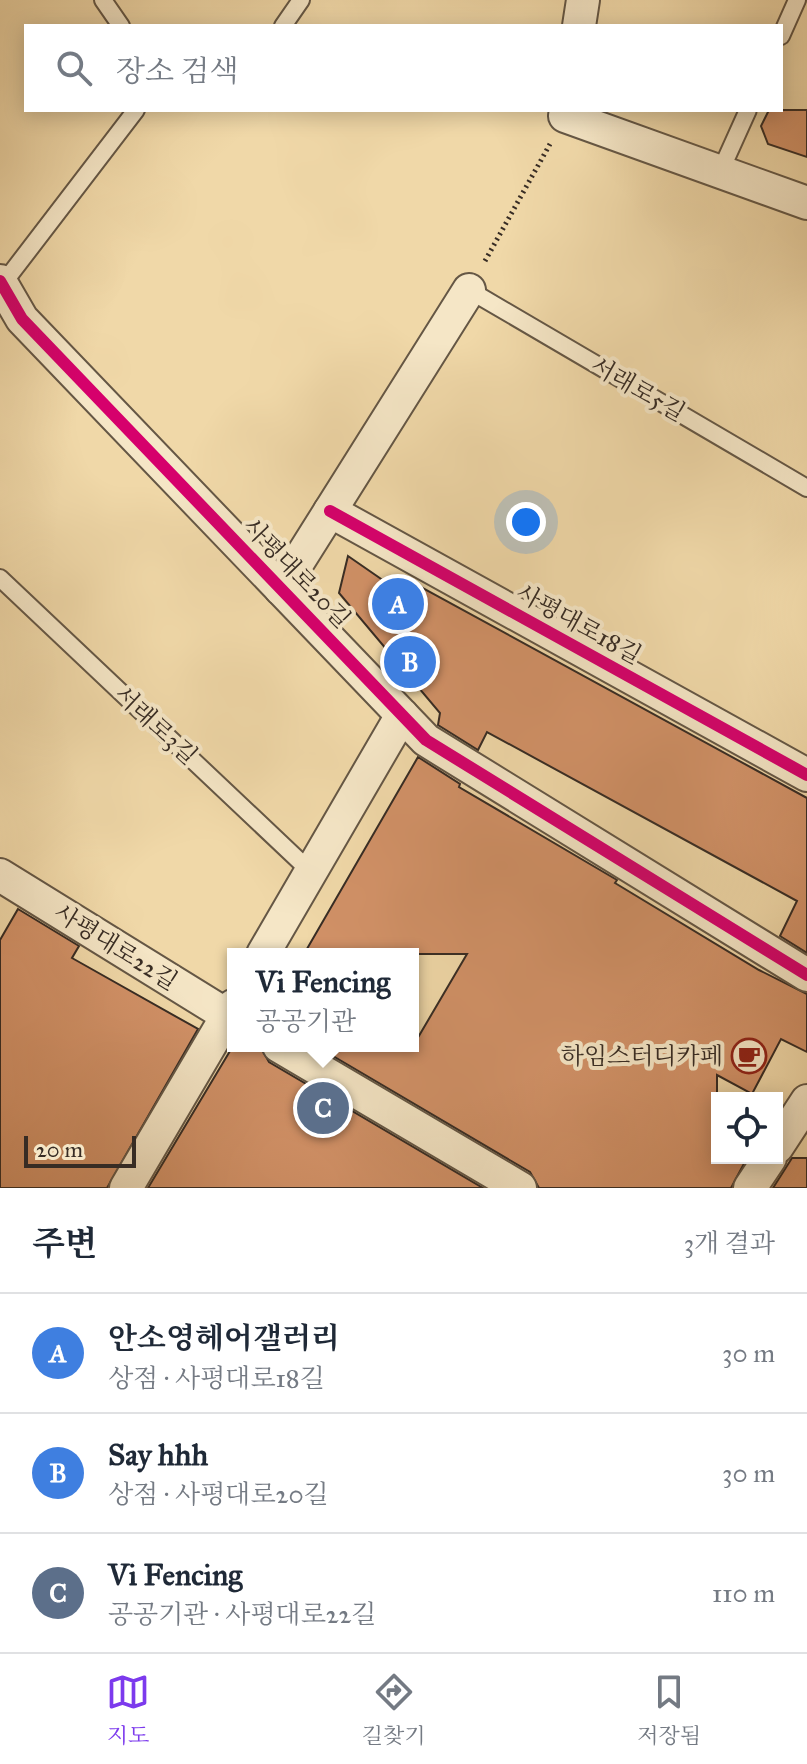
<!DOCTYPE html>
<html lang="ko">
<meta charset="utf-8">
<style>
body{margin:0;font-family:"IM FELL Great Primer","Noto Serif KR",serif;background:#f6f6f7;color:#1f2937}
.controls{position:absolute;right:24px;bottom:24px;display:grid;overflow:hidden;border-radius:0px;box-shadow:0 4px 20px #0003}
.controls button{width:72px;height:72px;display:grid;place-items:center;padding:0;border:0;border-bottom:2px solid #e0e1e3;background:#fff;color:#1f2937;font:40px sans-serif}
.scale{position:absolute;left:24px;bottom:20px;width:112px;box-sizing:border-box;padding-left:8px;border:4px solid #372c24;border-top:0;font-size:22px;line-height:28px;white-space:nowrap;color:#372c24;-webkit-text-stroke:6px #f5e6c6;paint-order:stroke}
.you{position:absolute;left:526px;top:522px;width:28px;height:28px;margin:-20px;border:6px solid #fff;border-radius:50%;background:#1a73e8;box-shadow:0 0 0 12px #1a73e833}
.badge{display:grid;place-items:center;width:52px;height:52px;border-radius:50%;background:#7c3aed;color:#fff;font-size:26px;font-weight:700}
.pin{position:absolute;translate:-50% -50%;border:4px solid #fff;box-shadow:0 2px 8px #0006}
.popup{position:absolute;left:227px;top:948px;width:192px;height:104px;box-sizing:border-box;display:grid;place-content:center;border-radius:0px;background:#fff;filter:drop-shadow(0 2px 6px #0005);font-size:26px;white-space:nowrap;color:#747a83}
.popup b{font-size:30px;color:#1f2937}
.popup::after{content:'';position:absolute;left:50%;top:100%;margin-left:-16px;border:16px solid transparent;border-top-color:#fff}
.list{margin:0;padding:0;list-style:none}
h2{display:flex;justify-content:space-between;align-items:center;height:104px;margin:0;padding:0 32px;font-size:34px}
h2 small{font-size:26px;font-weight:400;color:#747a83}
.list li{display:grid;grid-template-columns:52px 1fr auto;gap:24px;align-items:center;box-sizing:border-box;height:120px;padding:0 32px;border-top:2px solid #e0e1e3}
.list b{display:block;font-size:30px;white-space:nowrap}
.list p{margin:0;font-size:26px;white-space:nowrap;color:#747a83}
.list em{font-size:26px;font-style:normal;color:#747a83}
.icon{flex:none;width:44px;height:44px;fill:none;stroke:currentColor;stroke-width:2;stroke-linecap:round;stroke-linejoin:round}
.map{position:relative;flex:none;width:807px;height:1188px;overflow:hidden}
.search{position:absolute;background:#fff;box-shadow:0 4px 20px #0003;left:24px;right:24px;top:24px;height:88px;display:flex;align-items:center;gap:20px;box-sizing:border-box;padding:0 28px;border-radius:0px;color:#747a83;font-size:30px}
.sheet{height:464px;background:#fff}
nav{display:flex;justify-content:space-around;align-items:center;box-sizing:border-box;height:112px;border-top:2px solid #e0e1e3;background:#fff;font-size:22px;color:#747a83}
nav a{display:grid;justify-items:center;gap:4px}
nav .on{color:#7c3aed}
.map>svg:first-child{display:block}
.building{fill:#d19167;stroke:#372c24;stroke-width:2}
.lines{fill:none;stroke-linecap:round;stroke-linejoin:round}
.lane-casing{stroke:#655745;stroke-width:20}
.street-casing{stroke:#655745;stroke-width:36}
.path{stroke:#372c24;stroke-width:5;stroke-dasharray:2 4;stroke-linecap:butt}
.lane{stroke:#f5e6c6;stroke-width:16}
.street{stroke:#f5e6c6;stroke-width:32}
.cycleway-casing{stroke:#f5e6c6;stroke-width:17}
.cycleway{stroke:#d6006c;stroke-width:12}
.labels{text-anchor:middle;stroke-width:8;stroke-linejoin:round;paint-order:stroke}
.street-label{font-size:24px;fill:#372c24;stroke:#f5e6c6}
.poi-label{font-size:24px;fill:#372c24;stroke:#f5e6c6;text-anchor:end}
</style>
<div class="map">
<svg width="807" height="1188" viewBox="0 0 807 1188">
<rect width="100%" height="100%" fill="#f0d8a8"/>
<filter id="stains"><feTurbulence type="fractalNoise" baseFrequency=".0025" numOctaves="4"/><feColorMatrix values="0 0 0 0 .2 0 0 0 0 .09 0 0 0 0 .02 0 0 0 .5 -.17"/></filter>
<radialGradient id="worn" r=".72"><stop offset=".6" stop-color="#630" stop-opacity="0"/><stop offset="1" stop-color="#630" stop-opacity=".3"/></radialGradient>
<g class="building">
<path d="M769 110H807V157L768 144 761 126Z"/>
<path d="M348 556 413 601 421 587 807 798V953L780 936 797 901 487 732 478 750 438 725 440 713 339 593Z"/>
<path d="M418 757 460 784 459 787 617 880 615 883 759 970 807 994V1052L781 1039 752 1094 717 1075V1158H747L731 1188H539L530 1172 316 1046H413L467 954H304Z"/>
<path d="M18 909 79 946 72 958 198 1029 107 1188H0V940Z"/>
<path d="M233 1046H260L269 1062 483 1188H148Z"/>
<path d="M792 1158H807V1188H773Z"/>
</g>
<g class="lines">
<g class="lane-casing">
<g id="lane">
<path d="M103 0 121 26"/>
<path d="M283 26 301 0"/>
<path d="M781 36 797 0"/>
<path d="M721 170 748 110"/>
<path d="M2 285 136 110"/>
<path d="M469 290 807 488"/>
<path d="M0 578 311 872"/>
</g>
</g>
<g class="street-casing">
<g id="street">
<path d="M579 26 583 0"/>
<path d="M566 110 565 116 807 203"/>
<path d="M0 281 22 319 426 740 807 975"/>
<path d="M330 511 807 775"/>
<path d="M281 589 469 290"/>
<path d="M0 875 233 1019"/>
<path d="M263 954 402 715"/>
<path d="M279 1046 520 1188"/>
<path d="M777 1147 807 1101"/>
<path d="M126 1188 233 1006"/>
<path d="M750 1188 770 1158"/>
</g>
</g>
<path class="path" d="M485 261 550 144"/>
<use href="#lane" class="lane"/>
<use href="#street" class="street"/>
<g class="cycleway-casing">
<g id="cycleway">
<path d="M0 281 22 319 426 740 807 975"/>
<path d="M330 511 807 775"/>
</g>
</g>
<use href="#cycleway" class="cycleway"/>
</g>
<defs>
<g id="cafe-ring" transform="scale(1.8)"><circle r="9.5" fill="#f5e6c6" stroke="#8f2418" stroke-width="1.5"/><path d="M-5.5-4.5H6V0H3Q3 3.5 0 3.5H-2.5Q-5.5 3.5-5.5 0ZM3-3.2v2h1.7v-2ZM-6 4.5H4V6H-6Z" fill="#8f2418"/></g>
</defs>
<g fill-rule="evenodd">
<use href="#cafe-ring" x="749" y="1056"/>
</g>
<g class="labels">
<g class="street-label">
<text transform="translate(638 389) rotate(30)" y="8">서래로5길</text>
<text transform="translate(297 573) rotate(46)" y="8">사평대로20길</text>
<text transform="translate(579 624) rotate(29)" y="8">사평대로18길</text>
<text transform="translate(156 725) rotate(43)" y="8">서래로3길</text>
<text transform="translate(116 947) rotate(32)" y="8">사평대로22길</text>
</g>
<g class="poi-label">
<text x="723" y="1064">하임스터디카페</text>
</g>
</g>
<rect width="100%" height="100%" filter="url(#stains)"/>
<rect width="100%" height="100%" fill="url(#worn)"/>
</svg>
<div class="controls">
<button><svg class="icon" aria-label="locate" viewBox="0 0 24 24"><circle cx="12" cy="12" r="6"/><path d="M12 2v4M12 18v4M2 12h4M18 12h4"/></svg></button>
</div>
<div class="scale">20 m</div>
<div class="you"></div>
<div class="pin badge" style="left:398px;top:604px;background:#3f7fe0">A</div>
<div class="pin badge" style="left:410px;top:662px;background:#3f7fe0">B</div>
<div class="pin badge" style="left:323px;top:1108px;background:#5c6f8a">C</div>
<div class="popup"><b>Vi Fencing</b>공공기관</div>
<div class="search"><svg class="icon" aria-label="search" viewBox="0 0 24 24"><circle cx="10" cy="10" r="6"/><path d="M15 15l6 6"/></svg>장소 검색</div>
</div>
<section class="sheet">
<h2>주변<small>3개 결과</small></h2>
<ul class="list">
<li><span class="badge" style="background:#3f7fe0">A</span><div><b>안소영헤어갤러리</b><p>상점 · 사평대로18길</p></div><em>30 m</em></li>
<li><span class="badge" style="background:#3f7fe0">B</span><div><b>Say hhh</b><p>상점 · 사평대로20길</p></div><em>30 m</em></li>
<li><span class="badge" style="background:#5c6f8a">C</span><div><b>Vi Fencing</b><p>공공기관 · 사평대로22길</p></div><em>110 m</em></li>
</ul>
</section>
<nav>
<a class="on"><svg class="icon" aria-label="map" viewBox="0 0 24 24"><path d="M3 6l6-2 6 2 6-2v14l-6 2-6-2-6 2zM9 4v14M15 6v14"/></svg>지도</a>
<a><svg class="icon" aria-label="directions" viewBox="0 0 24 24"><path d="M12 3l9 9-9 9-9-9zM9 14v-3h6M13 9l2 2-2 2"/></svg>길찾기</a>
<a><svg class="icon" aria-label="saved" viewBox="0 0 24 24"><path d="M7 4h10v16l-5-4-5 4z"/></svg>저장됨</a>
</nav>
